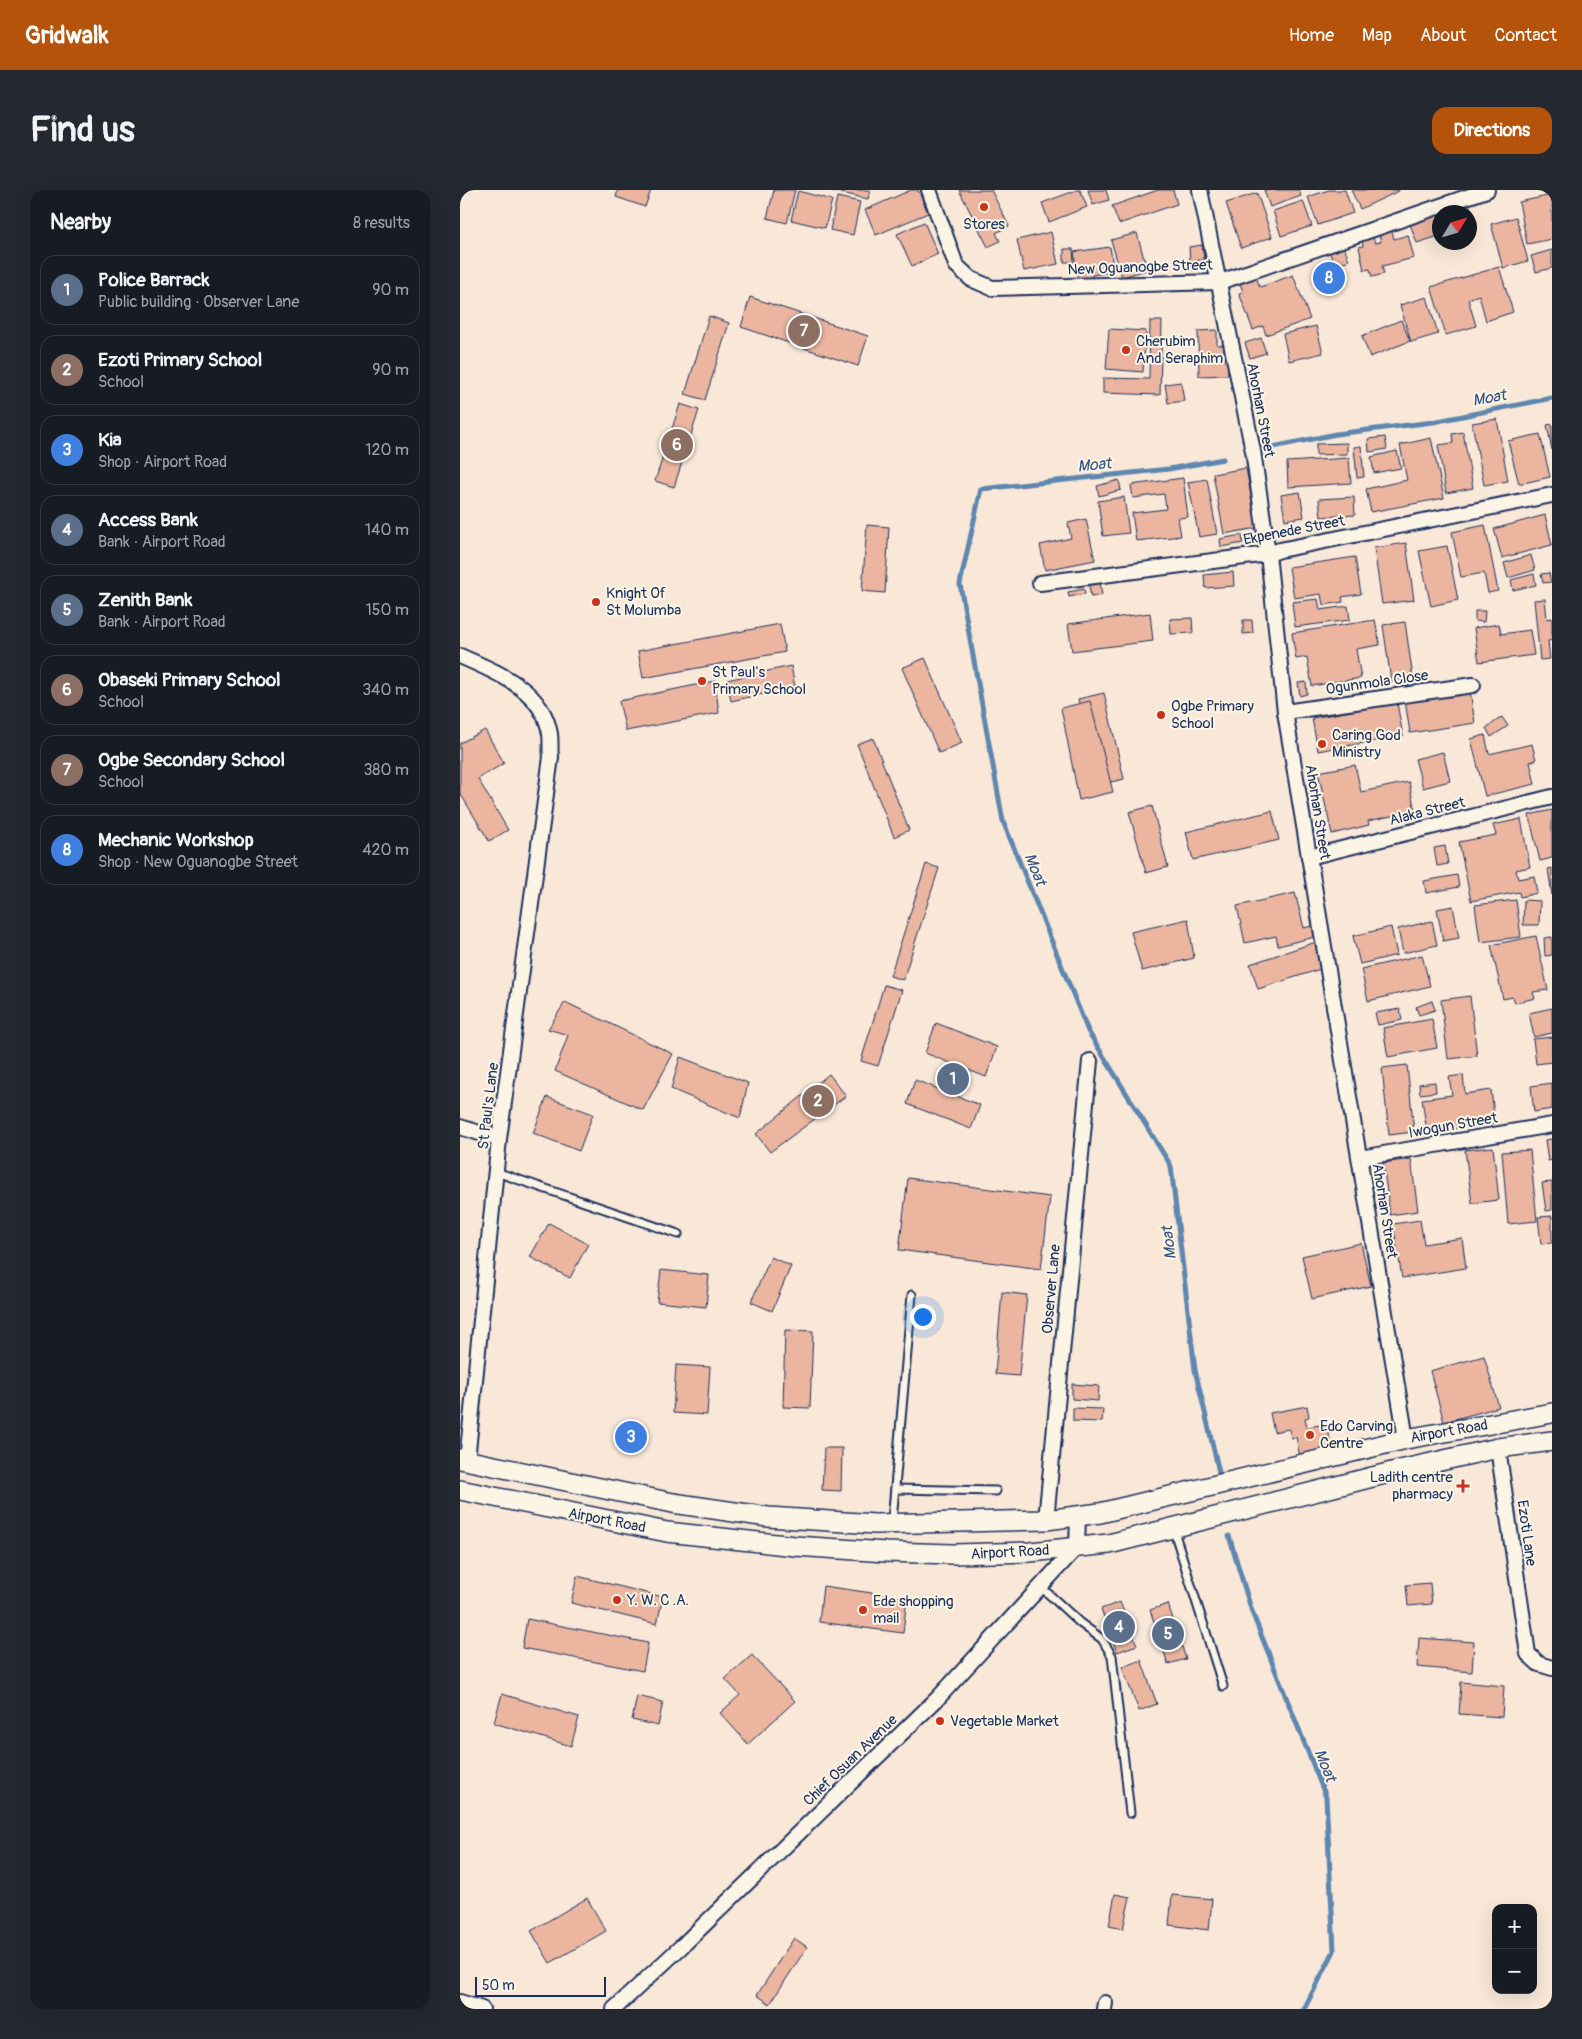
<!DOCTYPE html>
<meta charset="utf-8">
<style>
body{margin:0;font-family:Pangolin,sans-serif;background:#242831;color:#f1f3f6}
.controls{position:absolute;right:15px;bottom:15px;display:grid;overflow:hidden;border-radius:10px;box-shadow:0 5px 20px #0002}
.controls button{width:45px;height:45px;display:grid;place-items:center;padding:0;border:0;border-bottom:1px solid #363941;background:#171b24;color:#f1f3f6;font:25px sans-serif}
.compass{position:absolute;left:972px;top:15px;width:45px;height:45px;border-radius:50%;background:#171b24;box-shadow:0 5px 20px #0002;rotate:52deg}
.scale{position:absolute;left:15px;bottom:12px;width:131px;box-sizing:border-box;padding-left:5px;border:2px solid #1b2f5e;border-top:0;font-size:14px;line-height:18px;white-space:nowrap;color:#1b2f5e;-webkit-text-stroke:4px #fcf5e5;paint-order:stroke}
.you{position:absolute;left:462px;top:1126px;width:18px;height:18px;margin:-12px;border:4px solid #fff;border-radius:50%;background:#1a73e8;box-shadow:0 0 0 8px #1a73e833}
.badge{display:grid;place-items:center;width:32px;height:32px;border-radius:50%;background:#b45309;color:#fff;font-size:16px;font-weight:700}
.pin{position:absolute;translate:-50% -50%;border:2px solid #fff;box-shadow:0 1px 5px #0006}
.list{margin:0;padding:0;list-style:none}
h2{display:flex;justify-content:space-between;align-items:center;height:65px;margin:0;padding:0 20px;font-size:21px}
h2 small{font-size:16px;font-weight:400;color:#9ea1a6}
.list li{display:grid;grid-template-columns:32px 1fr auto;gap:15px;align-items:center;box-sizing:border-box;height:70px;margin:0 10px 10px;padding:0 10px;border:1px solid #363941;border-radius:15px}
.list b{display:block;font-size:19px;white-space:nowrap}
.list p{margin:0;font-size:16px;white-space:nowrap;color:#9ea1a6}
.list em{font-size:16px;font-style:normal;color:#9ea1a6}
.map{position:relative;flex:none;width:1092px;height:1819px;overflow:hidden;border-radius:15px}
header{display:flex;align-items:center;gap:30px;box-sizing:border-box;height:70px;padding:0 25px;background:#b45309;color:#fff}
header strong{font-size:24px}
nav{display:flex;gap:28px;margin-inline-start:auto;font-size:18px}
.intro{display:flex;align-items:center;justify-content:space-between;box-sizing:border-box;height:120px;padding:0 30px}
h1{margin:0;font-size:35px}
.button{padding:12px 22px;border-radius:15px;background:#b45309;color:#fff;font-size:18px;font-weight:700}
main{display:flex;gap:30px;padding:0 30px}
aside{flex:1;background:#171b24;border-radius:15px;box-shadow:0 5px 20px #0002}
.map>svg:first-child{display:block}
.lines{fill:none;stroke-linecap:round;stroke-linejoin:round}
.stream{stroke:#5d86b0;stroke-width:5}
.building{fill:#ebb5a0;stroke:#1b2f5e}
.lane-casing{stroke:#1b2f5e;stroke-width:11}
.street-casing{stroke:#1b2f5e;stroke-width:18}
.secondary-casing{stroke:#1b2f5e;stroke-width:22}
.lane{stroke:#fcf5e5;stroke-width:7}
.street{stroke:#fcf5e5;stroke-width:14}
.secondary{stroke:#fcf5e5;stroke-width:19}
.poi-dot{fill:#c8321e;stroke:#fcf5e5;stroke-width:2}
.labels{text-anchor:middle;stroke-width:4;stroke-linejoin:round;paint-order:stroke}
.poi-label{font-size:15px;fill:#1b2f5e;stroke:#fcf5e5;text-anchor:start}
.street-label{font-size:15px;fill:#1b2f5e;stroke:#fcf5e5}
.water-label{font-size:16px;font-style:italic;fill:#365380;stroke:#fcf5e5}
</style>
<header>
<strong>Gridwalk</strong>
<nav><a>Home</a><a>Map</a><a>About</a><a>Contact</a></nav>
</header>
<div class="intro"><h1>Find us</h1><a class="button">Directions</a></div>
<main>
<aside>
<h2>Nearby<small>8 results</small></h2>
<ul class="list">
<li><span class="badge" style="background:#5c6f8a">1</span><div><b>Police Barrack</b><p>Public building · Observer Lane</p></div><em>90 m</em></li>
<li><span class="badge" style="background:#8d6e63">2</span><div><b>Ezoti Primary School</b><p>School</p></div><em>90 m</em></li>
<li><span class="badge" style="background:#3f7fe0">3</span><div><b>Kia</b><p>Shop · Airport Road</p></div><em>120 m</em></li>
<li><span class="badge" style="background:#5c6f8a">4</span><div><b>Access Bank</b><p>Bank · Airport Road</p></div><em>140 m</em></li>
<li><span class="badge" style="background:#5c6f8a">5</span><div><b>Zenith Bank</b><p>Bank · Airport Road</p></div><em>150 m</em></li>
<li><span class="badge" style="background:#8d6e63">6</span><div><b>Obaseki Primary School</b><p>School</p></div><em>340 m</em></li>
<li><span class="badge" style="background:#8d6e63">7</span><div><b>Ogbe Secondary School</b><p>School</p></div><em>380 m</em></li>
<li><span class="badge" style="background:#3f7fe0">8</span><div><b>Mechanic Workshop</b><p>Shop · New Oguanogbe Street</p></div><em>420 m</em></li>
</ul>
</aside>
<div class="map">
<svg width="1092" height="1819" viewBox="0 0 1092 1819">
<rect width="100%" height="100%" fill="#f9e8d7"/>
<filter id="ink" filterUnits="userSpaceOnUse"><feTurbulence type="fractalNoise" baseFrequency=".02" numOctaves="2"/><feDisplacementMap in="SourceGraphic" scale="10" xChannelSelector="R" yChannelSelector="G"/><feConvolveMatrix kernelMatrix="1 2 1 2 8 2 1 2 1" color-interpolation-filters="sRGB"/></filter>
<g filter="url(#ink)">
<g class="lines">
<g class="stream">
<path d="M794 261 876 244 973 232 1092 208"/>
<path d="M759 1282 735 1180 711 976 628 841 543 631 500 394 521 299 709 279 763 269"/>
<path d="M769 1346 792 1422 866 1607 874 1761 844 1819"/>
</g>
</g>
<g class="building">
<path d="M158 0H191L185 17 156 7Z"/>
<path d="M314 0H335L327 33 307 28Z"/>
<path d="M368 0H410L408 9Z"/>
<path d="M451 0H458L468 23 416 45 405 20Z"/>
<path d="M499 0H531L549 36 536 43 540 51 528 57Z"/>
<path d="M617 0H620L627 17 589 32 582 13Z"/>
<path d="M628 0H646L649 10 633 15Z"/>
<path d="M698 0H713L717 14 659 34 652 16Z"/>
<path d="M804 0H839L841 6 810 17Z"/>
<path d="M869 0H885L893 23 858 35 848 7Z"/>
<path d="M891 0H939V1L900 19Z"/>
<path d="M338 1 372 10 365 38 331 30Z"/>
<path d="M797 3 812 47 781 58 766 13Z"/>
<path d="M1092 5V49L1067 54 1059 12Z"/>
<path d="M377 7 400 12 393 45 370 40Z"/>
<path d="M843 11 852 36 821 46 813 21Z"/>
<path d="M1009 14 1015 33 1009 35V22H984Z"/>
<path d="M979 24V46L957 53 950 34Z"/>
<path d="M1056 27 1068 71 1043 78 1031 34Z"/>
<path d="M464 32 478 64 452 76 437 44Z"/>
<path d="M932 41 934 49 948 45 954 68 922 76 924 84 912 87 910 79 904 80 899 57 903 56 902 50 913 47 915 53 921 52 919 44Z"/>
<path d="M591 42 598 74 564 81 557 50Z"/>
<path d="M677 43 687 80 662 87 651 50Z"/>
<path d="M742 55 744 70 730 71 729 57Z"/>
<path d="M883 55 889 70 875 76 869 61Z"/>
<path d="M650 57 654 82 632 85 633 90 618 92 614 62Z"/>
<path d="M604 59H613L614 72H604Z"/>
<path d="M1092 60V78L1076 82 1071 66Z"/>
<path d="M1039 77 1053 122 1026 131 1019 105 1008 109 1016 136 986 145 971 97Z"/>
<path d="M795 84 800 97 833 85 850 129 806 145 803 136 793 140 779 103 783 102 779 90Z"/>
<path d="M290 107 408 146 398 176 281 137Z"/>
<path d="M967 107 978 144 951 152 940 115Z"/>
<path d="M249 126 269 133 245 210 225 204Z"/>
<path d="M941 130 950 151 910 167 902 146Z"/>
<path d="M690 131H702L700 205 643 203V188L689 189Z"/>
<path d="M856 136 863 163 829 171 823 144Z"/>
<path d="M649 139 686 141 683 182 646 179Z"/>
<path d="M757 140V155H767L768 185 739 186 738 141Z"/>
<path d="M801 148 806 163 790 168 785 153Z"/>
<path d="M721 192 724 211 708 213 705 194Z"/>
<path d="M220 214 239 220 214 297 195 291Z"/>
<path d="M1037 229 1048 291 1024 295 1012 233Z"/>
<path d="M1092 234V260L1087 235Z"/>
<path d="M1003 242 1013 298 986 303 978 255 993 253 992 244Z"/>
<path d="M1080 244 1090 287 1059 294 1048 251Z"/>
<path d="M925 247 927 259 909 262 908 249Z"/>
<path d="M971 248 984 308 911 322 906 299 947 290 940 255Z"/>
<path d="M887 253V264L856 265V254Z"/>
<path d="M901 256 904 287 897 288 894 257Z"/>
<path d="M937 261 941 278 914 283 911 267Z"/>
<path d="M889 268 891 293 828 297 827 272Z"/>
<path d="M786 278 797 338 764 344 753 284Z"/>
<path d="M723 288 728 327 718 328 721 346 676 351 672 323 706 319 704 304 673 308 671 295Z"/>
<path d="M747 289 757 344 739 347 728 292Z"/>
<path d="M659 290 661 300 639 306 637 296Z"/>
<path d="M840 302 844 327 825 330 821 305Z"/>
<path d="M664 307 669 343 643 346 638 311Z"/>
<path d="M894 307 895 325 861 327 859 309Z"/>
<path d="M1085 325 1092 355 1042 368 1034 339Z"/>
<path d="M626 329 635 370 585 380 580 355 611 348 608 333Z"/>
<path d="M407 335 429 337 425 403 402 401Z"/>
<path d="M1025 335 1038 401 1028 403 1024 383 1001 387 992 342Z"/>
<path d="M782 345 783 353 761 357 760 349Z"/>
<path d="M946 353 954 410 922 414 914 358Z"/>
<path d="M987 356 998 410 971 416 959 361Z"/>
<path d="M1071 365 1075 380 1048 388 1044 373Z"/>
<path d="M895 367 901 404 882 407 883 412 863 415 861 404 834 408 829 377Z"/>
<path d="M773 382 774 396 745 398 744 385Z"/>
<path d="M1089 383 1091 392 1083 393 1081 384Z"/>
<path d="M1074 384 1076 395 1053 400 1051 390Z"/>
<path d="M639 388 642 405 631 407 628 390Z"/>
<path d="M624 399 625 404 609 407 608 402Z"/>
<path d="M858 409 860 420 888 416 890 430 835 437 832 412Z"/>
<path d="M1085 409 1087 429 1092 428V450L1088 451 1090 469 1080 470 1074 410Z"/>
<path d="M1015 421H1025L1024 432 1015 431Z"/>
<path d="M690 423 693 451 612 461 608 434Z"/>
<path d="M732 428 733 443 711 444 710 429Z"/>
<path d="M783 430H792L793 443 783 444Z"/>
<path d="M915 430 920 455 896 459 901 488 852 496 847 467 836 469 832 443Z"/>
<path d="M945 432 953 488 931 491 923 435Z"/>
<path d="M320 434 325 462 183 488 178 461Z"/>
<path d="M1039 434 1041 444 1070 440 1074 465 1019 472 1014 438Z"/>
<path d="M465 468 502 553 479 563 442 478Z"/>
<path d="M331 476 335 497 271 511 267 490Z"/>
<path d="M255 491 259 523 166 541 159 511Z"/>
<path d="M846 492 847 504 840 506 838 493Z"/>
<path d="M1010 501 1015 533 950 543 945 510Z"/>
<path d="M644 503 664 589 638 595 618 509Z"/>
<path d="M630 511 653 602 619 610 601 518Z"/>
<path d="M937 513 943 546 858 561 852 528Z"/>
<path d="M1042 527 1048 536 1031 547 1026 538Z"/>
<path d="M25 540 44 573 18 589 48 640 29 651 0 603V553Z"/>
<path d="M1025 545 1029 564 1072 554 1076 570 1070 572 1075 594 1025 606 1011 549Z"/>
<path d="M413 548 449 640 434 647 397 554Z"/>
<path d="M983 562 990 591 963 598 955 569Z"/>
<path d="M895 575 901 602 949 592 955 621 908 631 909 635 872 644 858 582Z"/>
<path d="M692 616 708 677 686 683 669 622Z"/>
<path d="M1092 620V668L1080 671 1069 625Z"/>
<path d="M812 621 819 650 733 670 726 642Z"/>
<path d="M1061 629 1070 677 1056 680 1058 689 1074 686 1077 703 1060 707 1059 702 1011 711 999 652 1036 645 1033 635Z"/>
<path d="M985 656 988 674 977 676 974 658Z"/>
<path d="M466 674 479 678 443 790 430 786Z"/>
<path d="M1092 678V705L1088 679Z"/>
<path d="M997 685 999 697 966 703 964 691Z"/>
<path d="M835 703 844 738 864 733 867 744 818 756 816 746 785 753 777 716Z"/>
<path d="M1056 710 1061 747 1020 752 1015 715Z"/>
<path d="M1064 710 1080 711 1079 735H1063Z"/>
<path d="M993 716 999 748 983 751 977 719Z"/>
<path d="M728 729 734 768 682 781 671 742Z"/>
<path d="M972 731 977 755 943 763 938 739Z"/>
<path d="M931 737 937 765 900 774 893 746Z"/>
<path d="M1076 746 1088 800 1073 802 1075 808 1055 813 1053 807 1043 809 1031 755Z"/>
<path d="M1092 747V765L1085 766 1084 748Z"/>
<path d="M865 749 873 775 798 799 790 774Z"/>
<path d="M962 765 970 796 908 811 901 779Z"/>
<path d="M424 795 442 800 418 876 401 871Z"/>
<path d="M1010 806 1017 866 988 869 981 810Z"/>
<path d="M972 811 975 820 959 825 956 817Z"/>
<path d="M105 812 213 864 183 920 95 881 108 845 88 839Z"/>
<path d="M1092 818V843L1074 847 1069 823Z"/>
<path d="M940 819 942 830 918 835 915 823Z"/>
<path d="M972 829 977 858 928 867 923 838Z"/>
<path d="M476 833 537 857 526 887 465 863Z"/>
<path d="M1092 847V872L1076 874 1073 849Z"/>
<path d="M220 867 288 893 280 928 211 899Z"/>
<path d="M947 875 954 942 929 945 922 878Z"/>
<path d="M369 884 386 906 310 962 296 944Z"/>
<path d="M1003 885 1005 904 1031 900 1035 933 967 942 962 909 992 905 989 887Z"/>
<path d="M455 890 520 915 511 939 447 914Z"/>
<path d="M975 892 976 902 960 904 959 894Z"/>
<path d="M1092 893V919L1074 922 1071 896Z"/>
<path d="M87 907 133 924 119 961 73 943Z"/>
<path d="M1092 949V970L1088 971 1085 950Z"/>
<path d="M1033 957 1039 1010 1012 1013 1005 960Z"/>
<path d="M1070 960 1077 1031 1048 1034 1042 962Z"/>
<path d="M951 969 958 1021 930 1025 923 973Z"/>
<path d="M448 988 590 1007 581 1079 439 1060Z"/>
<path d="M1092 992V1020L1086 1021 1082 993Z"/>
<path d="M1092 1026V1053L1081 1054 1078 1027Z"/>
<path d="M960 1030 964 1054 1002 1048 1006 1078 942 1088 933 1034Z"/>
<path d="M89 1033 128 1054 110 1088 70 1067Z"/>
<path d="M901 1053 911 1096 852 1109 842 1066Z"/>
<path d="M311 1067 331 1076 312 1121 291 1112Z"/>
<path d="M201 1080 249 1085 246 1117 197 1112Z"/>
<path d="M542 1102 567 1105 559 1186 535 1184Z"/>
<path d="M325 1140 353 1141 350 1218 323 1217Z"/>
<path d="M1024 1166 1039 1217 984 1232 970 1181Z"/>
<path d="M216 1175 250 1177 247 1225 213 1223Z"/>
<path d="M612 1194 639 1196 638 1211 612 1209Z"/>
<path d="M847 1216 849 1227 845 1228 847 1237 867 1234 873 1266 841 1272 836 1247 831 1248 829 1239 814 1242 810 1223Z"/>
<path d="M613 1218 643 1219 642 1232 613 1231Z"/>
<path d="M364 1258H382L381 1301 362 1300Z"/>
<path d="M117 1386 203 1407 197 1434 111 1413Z"/>
<path d="M970 1393 972 1414 948 1416 946 1395Z"/>
<path d="M363 1396 447 1408 443 1443 359 1432Z"/>
<path d="M660 1412 677 1455 657 1462 641 1419Z"/>
<path d="M708 1414 726 1469 708 1474 690 1420Z"/>
<path d="M67 1429 188 1453 183 1481 62 1458Z"/>
<path d="M959 1448 1014 1452 1012 1482 957 1477Z"/>
<path d="M292 1465 335 1511 288 1554 260 1523 280 1505 265 1489Z"/>
<path d="M681 1470 697 1514 679 1521 662 1477Z"/>
<path d="M1001 1492 1044 1496 1042 1527 999 1524Z"/>
<path d="M42 1504 119 1527 111 1556 34 1533Z"/>
<path d="M177 1506 203 1512 198 1536 172 1530Z"/>
<path d="M655 1704 670 1707 663 1739 649 1736Z"/>
<path d="M712 1705 752 1709 749 1740 709 1735Z"/>
<path d="M127 1708 146 1741 90 1773 71 1741Z"/>
<path d="M334 1748 347 1757 310 1814 297 1805Z"/>
</g>
<g class="lines">
<g class="lane-casing">
<g id="lane">
<path d="M36 982 218 1044"/>
<path d="M435 1299 536 1301"/>
<path d="M432 1331 452 1105"/>
<path d="M713 1338 763 1496"/>
<path d="M580 1396 620 1433 642 1449 652 1466 670 1623"/>
</g>
</g>
<g class="street-casing">
<g id="street">
<path d="M469 0 496 75 511 89 532 98 760 92 1027 0"/>
<path d="M740 0 793 261 808 364 825 522 946 1249"/>
<path d="M580 393 808 364 820 360 1092 305"/>
<path d="M0 466C36 482 83 499 90 544 91 551 90 560 91 567L39 949 7 1271"/>
<path d="M825 522 1013 495"/>
<path d="M849 667 1092 607"/>
<path d="M0 937 39 949"/>
<path d="M900 968 1092 935"/>
<path d="M1038 1258 1068 1464 1079 1474 1092 1478"/>
<path d="M586 1330 630 871"/>
<path d="M0 1812 22 1819"/>
<path d="M154 1819 222 1756 478 1508 617 1357 618 1326"/>
<path d="M644 1819 645 1813"/>
</g>
</g>
<g class="secondary-casing">
<g id="secondary">
<path d="M0 1269 213 1313 308 1327 415 1334 586 1330 640 1323 946 1249 1092 1223"/>
<path d="M0 1300 207 1342 335 1356 426 1362 493 1364 570 1362 649 1354 940 1280 1038 1258 1092 1251"/>
</g>
</g>
<use href="#lane" class="lane"/>
<use href="#street" class="street"/>
<use href="#secondary" class="secondary"/>
</g>
</g>
<g class="poi-dot">
<circle cx="524" cy="17" r="5"/>
<circle cx="666" cy="160" r="5"/>
<circle cx="136" cy="412" r="5"/>
<circle cx="242" cy="491" r="5"/>
<circle cx="701" cy="525" r="5"/>
<circle cx="862" cy="554" r="5"/>
<circle cx="850" cy="1245" r="5"/>
<path d="M1000.5 1288.5h5v5h5v5h-5v5h-5v-5h-5v-5h5z"/>
<circle cx="157" cy="1410" r="5"/>
<circle cx="403" cy="1420" r="5"/>
<circle cx="480" cy="1531" r="5"/>
</g>
<g class="labels">
<g class="poi-label">
<text x="524" y="39" text-anchor="middle">Stores</text>
<text x="676" y="156">Cherubim<tspan x="676" dy="17">And Seraphim</tspan></text>
<text x="146" y="408">Knight Of<tspan x="146" dy="17">St Molumba</tspan></text>
<text x="252" y="487">St Paul's<tspan x="252" dy="17">Primary School</tspan></text>
<text x="711" y="521">Ogbe Primary<tspan x="711" dy="17">School</tspan></text>
<text x="872" y="550">Caring God<tspan x="872" dy="17">Ministry</tspan></text>
<text x="860" y="1241">Edo Carving<tspan x="860" dy="17">Centre</tspan></text>
<text x="993" y="1292" text-anchor="end">Ladith centre<tspan x="993" dy="17">pharmacy</tspan></text>
<text x="167" y="1415">Y. W. C .A.</text>
<text x="413" y="1416">Ede shopping<tspan x="413" dy="17">mail</tspan></text>
<text x="490" y="1536">Vegetable Market</text>
</g>
<g class="street-label">
<text transform="translate(680 77) rotate(-2)" y="5">New Oguanogbe Street</text>
<text transform="translate(801 220) rotate(79)" y="5">Ahorhan Street</text>
<text transform="translate(834 340) rotate(-11)" y="5">Ekpenede Street</text>
<text transform="translate(917 492) rotate(-8)" y="5">Ogunmola Close</text>
<text transform="translate(967 621) rotate(-14)" y="5">Alaka Street</text>
<text transform="translate(858 622) rotate(81)" y="5">Ahorhan Street</text>
<text transform="translate(28 916) rotate(-83)" y="5">St Paul's Lane</text>
<text transform="translate(993 935) rotate(-10)" y="5">Iwogun Street</text>
<text transform="translate(925 1021) rotate(81)" y="5">Ahorhan Street</text>
<text transform="translate(591 1099) rotate(-85)" y="5">Observer Lane</text>
<text transform="translate(989 1241) rotate(-10)" y="5">Airport Road</text>
<text transform="translate(147 1330) rotate(11)" y="5">Airport Road</text>
<text transform="translate(1067 1343) rotate(82)" y="5">Ezoti Lane</text>
<text transform="translate(550 1362) rotate(-3)" y="5">Airport Road</text>
<text transform="translate(390 1570) rotate(-44)" y="5">Chief Osuan Avenue</text>
</g>
<g class="water-label">
<text transform="translate(1029 207) rotate(-10)" y="6">Moat</text>
<text transform="translate(634 274) rotate(-6)" y="6">Moat</text>
<text transform="translate(576 679) rotate(68)" y="6">Moat</text>
<text transform="translate(708 1053) rotate(-97)" y="6">Moat</text>
<text transform="translate(866 1575) rotate(68)" y="6">Moat</text>
</g>
</g>
</svg>
<div class="controls">
<button>+</button>
<button>−</button>
</div>
<svg class="compass" viewBox="-18 -18 36 36"><path d="M0-13l5 13h-10z" fill="#e53935"/><path d="M0 13l5-13h-10z" fill="#9ea1a6"/></svg>
<div class="scale">50 m</div>
<div class="you"></div>
<div class="pin badge" style="left:493px;top:889px;background:#5c6f8a">1</div>
<div class="pin badge" style="left:358px;top:911px;background:#8d6e63">2</div>
<div class="pin badge" style="left:171px;top:1247px;background:#3f7fe0">3</div>
<div class="pin badge" style="left:659px;top:1437px;background:#5c6f8a">4</div>
<div class="pin badge" style="left:708px;top:1444px;background:#5c6f8a">5</div>
<div class="pin badge" style="left:217px;top:255px;background:#8d6e63">6</div>
<div class="pin badge" style="left:344px;top:141px;background:#8d6e63">7</div>
<div class="pin badge" style="left:869px;top:88px;background:#3f7fe0">8</div>
</div>
</main>
